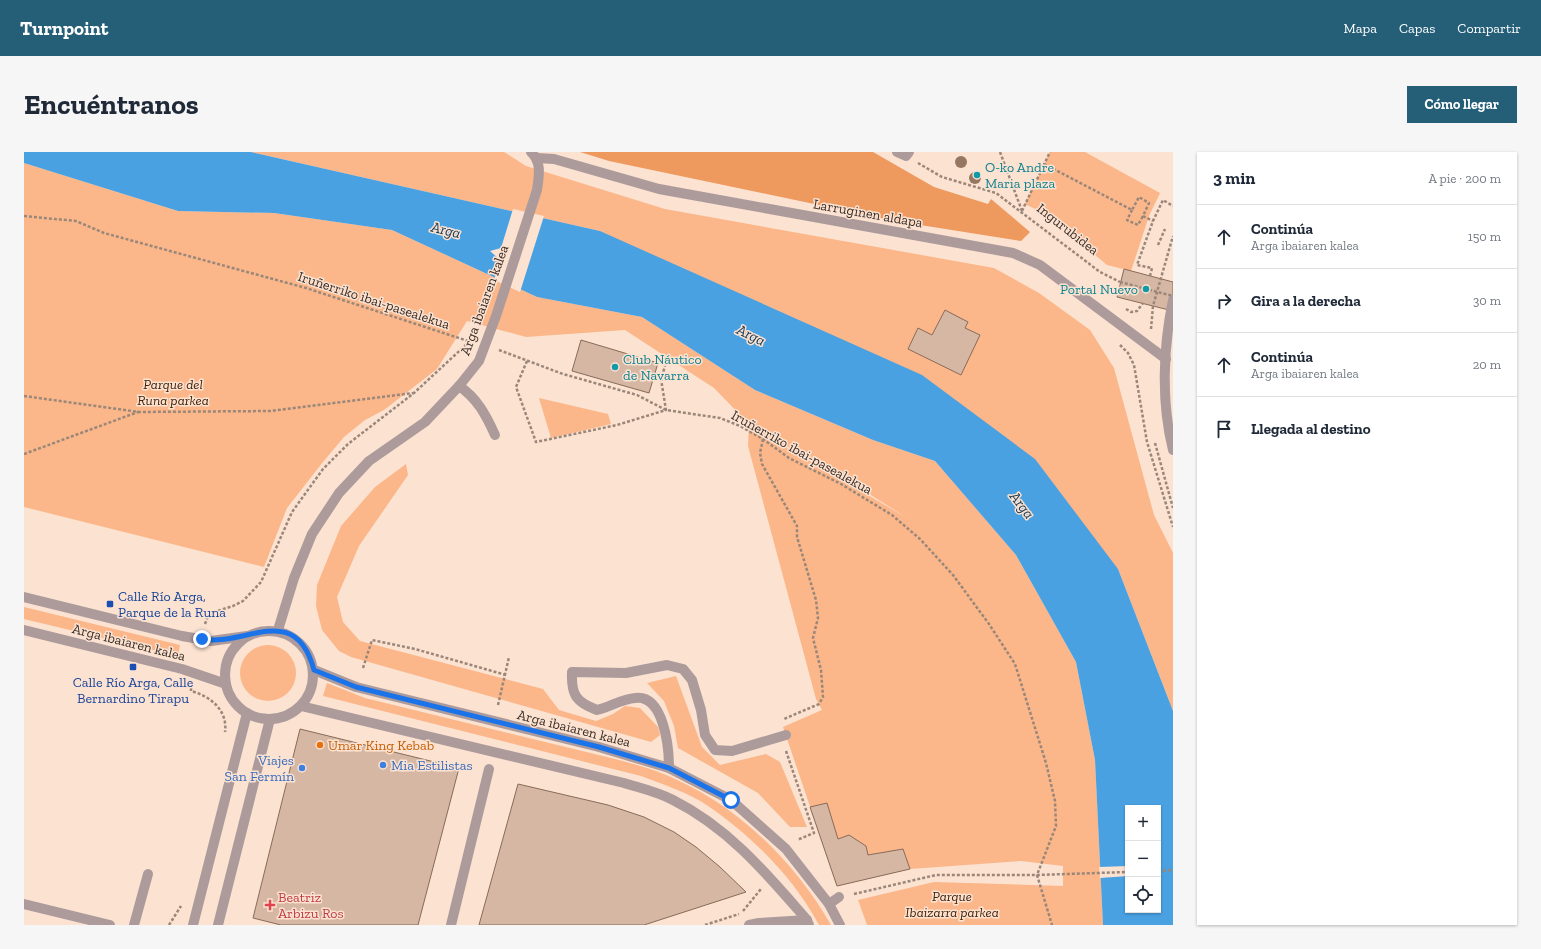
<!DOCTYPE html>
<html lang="es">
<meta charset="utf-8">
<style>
body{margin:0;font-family:"Zilla Slab",serif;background:#f6f6f7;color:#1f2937}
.controls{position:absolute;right:12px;bottom:12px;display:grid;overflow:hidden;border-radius:0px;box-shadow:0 1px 3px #0004}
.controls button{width:36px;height:36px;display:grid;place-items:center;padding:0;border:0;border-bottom:1px solid #e0e1e3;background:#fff;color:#1f2937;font:20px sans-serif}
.stop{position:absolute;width:12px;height:12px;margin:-9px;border:3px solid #1a73e8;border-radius:50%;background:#fff}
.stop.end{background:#1a73e8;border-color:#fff;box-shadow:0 1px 4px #0008}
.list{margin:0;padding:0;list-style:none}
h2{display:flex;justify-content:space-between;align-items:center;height:52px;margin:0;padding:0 16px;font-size:17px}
h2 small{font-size:13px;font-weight:400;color:#747a83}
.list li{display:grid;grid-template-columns:26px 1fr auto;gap:12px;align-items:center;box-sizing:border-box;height:64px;padding:0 16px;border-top:1px solid #e0e1e3}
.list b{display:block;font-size:15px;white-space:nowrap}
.list p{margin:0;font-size:13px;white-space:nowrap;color:#747a83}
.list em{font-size:13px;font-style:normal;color:#747a83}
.icon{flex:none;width:22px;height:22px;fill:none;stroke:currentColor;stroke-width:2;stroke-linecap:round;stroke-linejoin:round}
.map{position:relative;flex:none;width:1149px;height:773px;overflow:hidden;border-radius:0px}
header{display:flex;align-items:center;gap:24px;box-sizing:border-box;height:56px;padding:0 20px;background:#245e77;color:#fff}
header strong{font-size:19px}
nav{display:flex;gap:22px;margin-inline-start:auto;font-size:14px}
.intro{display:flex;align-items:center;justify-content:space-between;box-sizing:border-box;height:96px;padding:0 24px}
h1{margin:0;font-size:28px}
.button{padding:10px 18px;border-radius:0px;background:#245e77;color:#fff;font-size:14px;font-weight:700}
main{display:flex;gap:24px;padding:0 24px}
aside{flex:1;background:#fff;border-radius:0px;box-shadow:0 1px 3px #0004}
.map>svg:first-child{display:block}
.green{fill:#fbb789;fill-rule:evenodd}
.forest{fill:#ee995e}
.water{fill:#49a1e2;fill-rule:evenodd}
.pier{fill:#fce2d1}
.building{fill:#d6b7a3;stroke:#886b59}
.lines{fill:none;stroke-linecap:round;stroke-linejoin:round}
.path{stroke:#9a877a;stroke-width:2.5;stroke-dasharray:3 2;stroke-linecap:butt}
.service{stroke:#ad9b9c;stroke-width:10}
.pedestrian{stroke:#ad9b9c;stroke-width:10}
.minor{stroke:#ad9b9c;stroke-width:10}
.tertiary{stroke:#ad9b9c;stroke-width:10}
.path-bridge{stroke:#9a877a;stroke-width:2.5;stroke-dasharray:3 2;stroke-linecap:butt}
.tree{fill:#967862}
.route{stroke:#1a73e8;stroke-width:5}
.culture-dot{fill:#0f9aa8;stroke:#fce2d1;stroke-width:1.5}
.transit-dot{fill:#1a4fb4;stroke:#fce2d1;stroke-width:1.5}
.food-dot{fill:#e8710a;stroke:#fce2d1;stroke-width:1.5}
.shop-dot{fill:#3f7fe0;stroke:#fce2d1;stroke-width:1.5}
.health-dot{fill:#e0444e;stroke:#fce2d1;stroke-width:1.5}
.labels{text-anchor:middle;stroke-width:3;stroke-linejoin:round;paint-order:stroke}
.culture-label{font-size:14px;fill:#0d838f;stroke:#fce2d1;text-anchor:start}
.street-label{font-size:14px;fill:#392d25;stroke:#fce2d1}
.park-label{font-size:14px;font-style:italic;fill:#432208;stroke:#fce2d1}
.transit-label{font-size:14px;fill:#164399;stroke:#fce2d1;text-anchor:start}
.food-label{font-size:14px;fill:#c56008;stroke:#fce2d1;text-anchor:start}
.shop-label{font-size:14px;fill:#366cbe;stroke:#fce2d1;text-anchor:end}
.health-label{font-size:14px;fill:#be3a42;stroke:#fce2d1;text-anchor:start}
.water-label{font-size:15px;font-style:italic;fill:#143953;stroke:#fce2d1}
</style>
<header>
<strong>Turnpoint</strong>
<nav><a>Mapa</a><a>Capas</a><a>Compartir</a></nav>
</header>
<div class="intro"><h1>Encuéntranos</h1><a class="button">Cómo llegar</a></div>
<main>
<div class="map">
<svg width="1149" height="773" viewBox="0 0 1149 773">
<rect width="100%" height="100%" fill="#fce2d1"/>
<g class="green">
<path d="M227 0H480L502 14 641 57 970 116 1015 141 1066 178 1090 216 1130 363 1149 401V559L1094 417 576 79Z"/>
<path d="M1026 0H1061L1136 41 1125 64 1107 119 1083 113 1025 64 1001 52Z"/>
<path d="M0 11 154 59 250 61 368 78 513 145 618 165 731 238 849 288 911 309 992 403 1052 510 1071 608 1079 773H843L834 748 910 730 1039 734V714L997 709 886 717 813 734 759 575 798 558 792 547 724 294 725 272 690 236 601 178 502 185 443 169 413 217 360 258 341 268 320 285 299 310 263 356 240 415 0 355ZM757 291 831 333 883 366 757 292Z"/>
<path d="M515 246 584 262 587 272 527 286Z"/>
<path d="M382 312 384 323 335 394 313 445 319 470 336 489 519 537 535 558 572 569 589 562 601 554 616 556 634 575 636 583 627 590 327 505 315 499 298 478 292 454 293 433 317 374 351 335Z"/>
<path d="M0 455 156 493 154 504 0 467Z"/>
<circle cx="244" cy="521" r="28"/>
<path d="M652 524 678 595 696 613 742 602 756 610 783 675H766L734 641 654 596 650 574 640 549 623 531Z"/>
<path d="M303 531 341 546 591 607C605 611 619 614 632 619 707 647 768 705 807 773H795C769 725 728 684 684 654 664 640 640 633 617 624L299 544Z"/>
</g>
<path class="forest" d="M556 0H849L910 35 964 52 967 47 1006 80 997 89 871 69 585 9Z"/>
<path class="water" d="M0 0H227L576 79 898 223 1011 307 1094 417 1149 559V773H1079L1071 608 1052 510 992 403 911 309 849 288 731 238 618 165 513 145 368 78 250 61 154 59 0 11ZM1104 656H1134V758H1104Z"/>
<g class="pier">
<path d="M489 57 520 64 496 140 470 128 476 108 466 99 477 96Z"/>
<path d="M1104 714V724L1076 726 1075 715Z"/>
</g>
<g class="building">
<path d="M1100 117 1149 130V159L1093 145Z"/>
<path d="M921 158 944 170 941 176 956 183 937 223 884 197 894 176 908 183Z"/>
<path d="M557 188 634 211 625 241 548 219Z"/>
<path d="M276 577 435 616 394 773H257L229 766Z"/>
<path d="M494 632 584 653 620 665 650 680 672 695 696 715 722 740 620 773H455Z"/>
<path d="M803 651 814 687 825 683 842 694 844 703 879 697 886 717 813 734 786 655Z"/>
</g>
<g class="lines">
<g class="path">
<path d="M976 0 998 59"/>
<path d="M894 11 918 25 972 41 1076 120 1096 130"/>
<path d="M1020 12 1108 58 1115 45 1125 51 1119 64 1129 69"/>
<path d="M1108 58 1103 68 1114 73 1119 64"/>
<path d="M998 59 1026 0"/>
<path d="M0 64 52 69 80 81 282 136 447 190"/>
<path d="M1134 93 1141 77"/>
<path d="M1126 124 1128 116 1113 113 1129 69 1139 48 1149 54"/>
<path d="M1102 157 1107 160 1113 159 1119 151"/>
<path d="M1127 177 1129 154 1149 84"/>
<path d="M1096 193 1104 201 1110 213 1123 290 1149 375"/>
<path d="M475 198 539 222 613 243 642 258 696 266 716 274 739 287 765 306 817 332 868 363 896 387 929 423 965 472 991 512 1022 611 1031 649 1032 674 1013 723 1028 773"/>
<path d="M503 209 492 235 512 290 593 273 642 258 637 227 641 214"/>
<path d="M0 244 115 260 246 259 389 241"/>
<path d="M739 287 736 301 738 312 773 374V385L792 448 794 466 789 486 797 518 799 545 795 552 760 567"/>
<path d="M1131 291 1149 356"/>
<path d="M0 302 114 260"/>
<path d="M181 472 184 464 190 460 209 454 219 449 237 430 268 360 299 317 324 292 390 241 445 190"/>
<path d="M339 516 348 488 391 497 482 523"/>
<path d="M167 536V539C186 544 204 558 201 580"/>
<path d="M474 553 485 505"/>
<path d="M762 599 790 681 773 688"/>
<path d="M1134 719 1149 718"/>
<path d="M830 742 912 723H1013L1104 720"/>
<path d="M719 759 737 737"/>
<path d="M145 773 157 754"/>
<path d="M681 773 715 762"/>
</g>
<g class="service">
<path d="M435 234C453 246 462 263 471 283"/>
<path d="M645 616C645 596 640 542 611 546 598 547 586 555 573 558 552 550 547 543 548 520L602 521 643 513 659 517 668 528 677 558 681 583 691 598 708 599 762 583"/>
<path d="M110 773 124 722"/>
</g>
<g class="pedestrian">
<path d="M873 0 882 4 885 0"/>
<path d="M513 6 530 7 635 37 989 101 1016 113 1142 207"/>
<path d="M805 752 815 745"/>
<path d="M427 773 465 617"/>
</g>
<g class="minor">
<path d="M254 478 270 426 288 382 315 341 345 309 401 270 435 234 455 209 472 164 513 38C515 24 518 10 507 0"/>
<path d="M0 752 86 773"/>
<path d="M725 773 735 771 783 768"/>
</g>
<g class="tertiary">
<path d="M1149 148C1139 196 1137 250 1149 298"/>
<path d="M0 445 158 484 187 489 223 484"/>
<path d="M0 478 158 517 202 532"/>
<circle cx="245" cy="523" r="44"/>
<path d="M290 518 332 535 575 595 645 616 707 648 762 697 805 752 816 773"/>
<path d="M277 554 600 631C616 636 634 640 649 648 705 676 743 722 783 768L785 773"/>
<path d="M169 773 223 561"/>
<path d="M194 773 246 567"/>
</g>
<path class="path-bridge" d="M1096 130 1149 144"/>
</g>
<g class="tree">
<circle cx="937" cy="10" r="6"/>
<circle cx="951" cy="26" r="6"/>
</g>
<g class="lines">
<path class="route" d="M178 487C222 495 271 448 290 518L332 535 575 595 645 616 707 648"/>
</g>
<g class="culture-dot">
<circle cx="953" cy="23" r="4"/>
<circle cx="1122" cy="137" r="4"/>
<circle cx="591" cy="215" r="4"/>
</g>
<g class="transit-dot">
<rect x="82" y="448" width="8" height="8" rx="2"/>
<rect x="105" y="511" width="8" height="8" rx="2"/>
</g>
<circle class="food-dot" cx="296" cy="593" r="4"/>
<g class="shop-dot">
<circle cx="359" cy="613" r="4"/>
<circle cx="278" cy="616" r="4"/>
</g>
<path class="health-dot" d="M244 747h4v4h4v4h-4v4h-4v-4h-4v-4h4z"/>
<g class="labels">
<g class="culture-label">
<text x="961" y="20">O-ko Andre<tspan x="961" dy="16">Maria plaza</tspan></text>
<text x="1114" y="142" text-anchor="end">Portal Nuevo</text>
<text x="599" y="212">Club Náutico<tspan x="599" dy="16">de Navarra</tspan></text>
</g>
<g class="street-label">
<text transform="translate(844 61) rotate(10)" y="5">Larruginen aldapa</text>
<text transform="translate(1044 77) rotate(38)" y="5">Ingurubidea</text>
<text transform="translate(350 148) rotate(18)" y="5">Iruñerriko ibai-pasealekua</text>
<text transform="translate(460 148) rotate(-70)" y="5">Arga ibaiaren kalea</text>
<text transform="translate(778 300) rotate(29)" y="5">Iruñerriko ibai-pasealekua</text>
<text transform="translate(105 490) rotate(14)" y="5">Arga ibaiaren kalea</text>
<text transform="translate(550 576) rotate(14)" y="5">Arga ibaiaren kalea</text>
</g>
<g class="park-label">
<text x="149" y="237">Parque del<tspan x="149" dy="16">Runa parkea</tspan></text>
<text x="928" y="749">Parque<tspan x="928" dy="16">Ibaizarra parkea</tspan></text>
</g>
<g class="transit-label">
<text x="94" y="449">Calle Río Arga,<tspan x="94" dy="16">Parque de la Runa</tspan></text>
<text x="109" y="535" text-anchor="middle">Calle Río Arga, Calle<tspan x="109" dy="16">Bernardino Tirapu</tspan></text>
</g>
<g class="food-label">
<text x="304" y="598">Umar King Kebab</text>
</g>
<g class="shop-label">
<text x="270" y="613">Viajes<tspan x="270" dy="16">San Fermín</tspan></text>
<text x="367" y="618" text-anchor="start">Mia Estilistas</text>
</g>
<g class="health-label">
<text x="254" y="750">Beatriz<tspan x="254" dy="16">Arbizu Ros</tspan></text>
</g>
<g class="water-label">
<text transform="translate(422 78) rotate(14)" y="5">Arga</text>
<text transform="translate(727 183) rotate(26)" y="5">Arga</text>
<text transform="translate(998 353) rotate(53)" y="5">Arga</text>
</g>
</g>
</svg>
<div class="controls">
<button>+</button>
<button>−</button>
<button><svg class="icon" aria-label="locate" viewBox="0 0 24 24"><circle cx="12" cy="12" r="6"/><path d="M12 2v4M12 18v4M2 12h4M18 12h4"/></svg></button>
</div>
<div class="stop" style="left:707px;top:648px"></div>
<div class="stop end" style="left:178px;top:487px"></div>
</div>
<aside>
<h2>3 min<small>A pie · 200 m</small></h2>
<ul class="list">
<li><svg class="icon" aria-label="ahead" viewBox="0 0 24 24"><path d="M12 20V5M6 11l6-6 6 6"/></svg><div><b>Continúa</b><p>Arga ibaiaren kalea</p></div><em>150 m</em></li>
<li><svg class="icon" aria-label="right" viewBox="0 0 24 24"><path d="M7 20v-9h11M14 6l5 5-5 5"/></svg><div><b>Gira a la derecha</b></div><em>30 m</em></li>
<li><svg class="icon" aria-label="ahead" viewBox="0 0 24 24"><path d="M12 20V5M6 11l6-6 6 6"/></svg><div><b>Continúa</b><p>Arga ibaiaren kalea</p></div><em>20 m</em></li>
<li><svg class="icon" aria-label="arrive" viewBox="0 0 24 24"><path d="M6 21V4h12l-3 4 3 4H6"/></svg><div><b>Llegada al destino</b></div></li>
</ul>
</aside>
</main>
